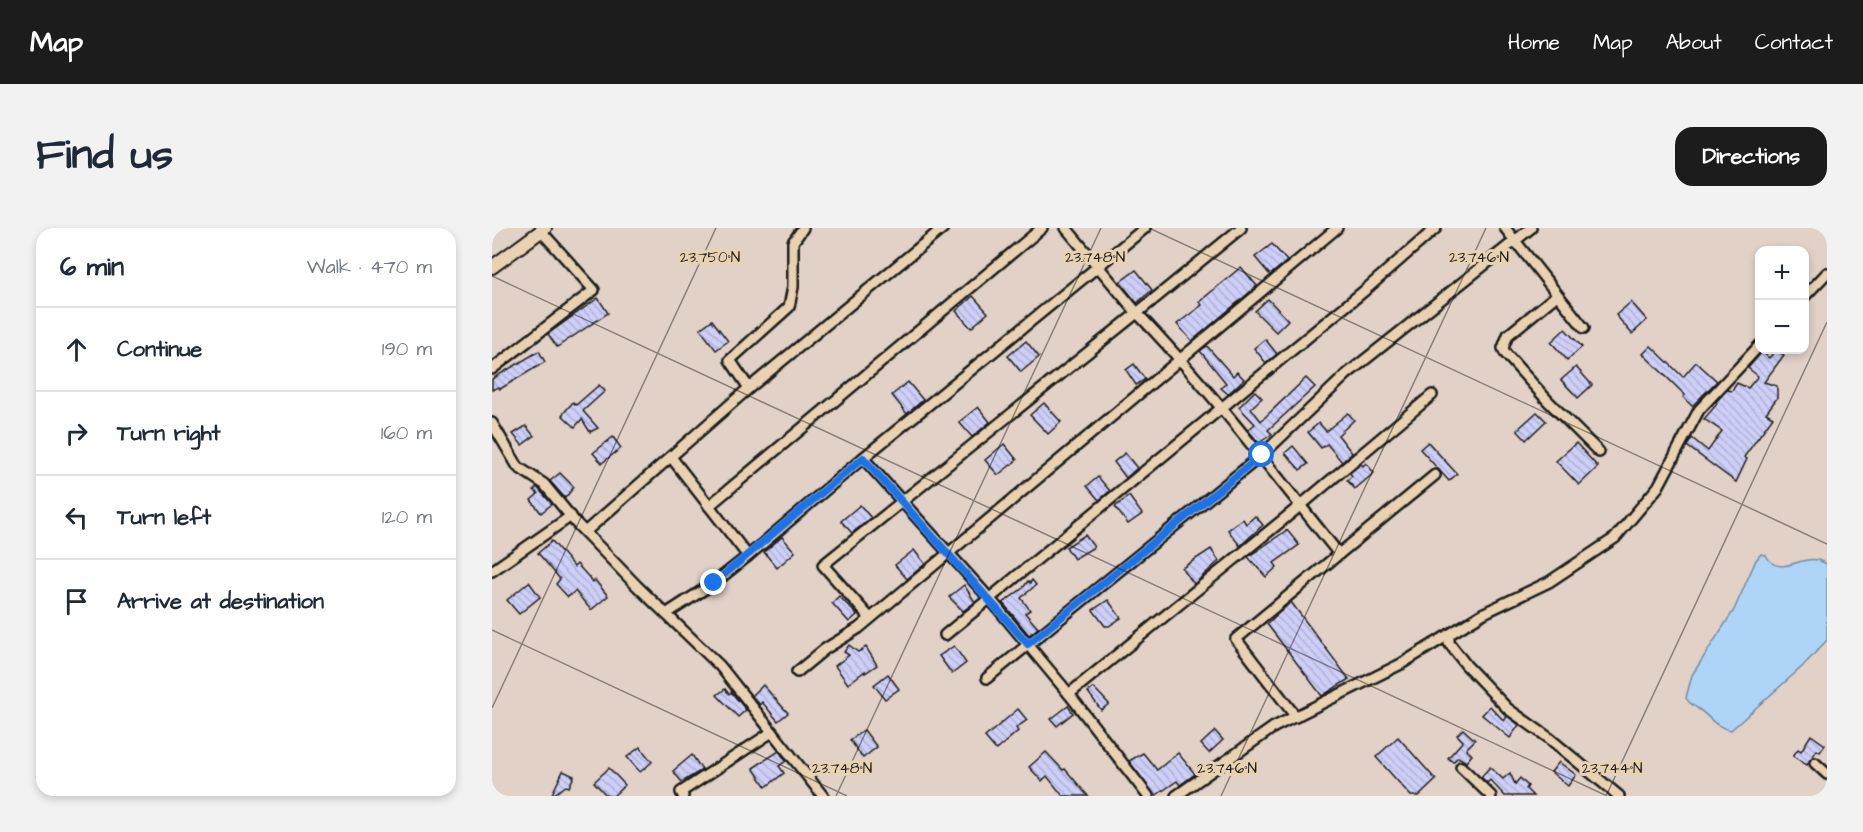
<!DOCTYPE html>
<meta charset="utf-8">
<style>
body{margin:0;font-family:"Architects Daughter",sans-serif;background:#f2f2f3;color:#1f2937}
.controls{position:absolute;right:18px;top:18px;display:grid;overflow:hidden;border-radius:12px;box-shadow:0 3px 9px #0003}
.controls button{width:54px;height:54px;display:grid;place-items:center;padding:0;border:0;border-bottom:2px solid #e0e1e3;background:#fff;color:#1f2937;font:30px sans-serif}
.stop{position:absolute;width:18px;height:18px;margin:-14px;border:4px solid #1a73e8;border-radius:50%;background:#fff}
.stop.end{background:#1a73e8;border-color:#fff;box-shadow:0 2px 6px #0008}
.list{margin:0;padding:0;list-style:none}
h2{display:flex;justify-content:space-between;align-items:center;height:78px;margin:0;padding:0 24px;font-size:26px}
h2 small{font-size:20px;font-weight:400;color:#747a83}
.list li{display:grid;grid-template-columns:39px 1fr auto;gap:18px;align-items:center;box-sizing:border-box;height:84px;padding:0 24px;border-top:2px solid #e0e1e3}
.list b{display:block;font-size:22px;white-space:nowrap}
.list em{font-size:20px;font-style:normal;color:#747a83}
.icon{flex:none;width:33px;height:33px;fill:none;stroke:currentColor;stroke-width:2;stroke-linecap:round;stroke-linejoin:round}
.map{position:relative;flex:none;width:1335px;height:568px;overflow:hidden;border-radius:18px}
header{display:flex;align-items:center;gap:36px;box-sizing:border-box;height:84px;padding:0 30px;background:#1c1c1c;color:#fff}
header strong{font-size:28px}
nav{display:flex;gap:33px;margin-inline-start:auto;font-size:21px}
.intro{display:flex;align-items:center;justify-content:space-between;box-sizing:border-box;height:144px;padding:0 36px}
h1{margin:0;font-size:42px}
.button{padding:15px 27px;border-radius:18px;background:#1c1c1c;color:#fff;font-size:21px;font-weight:700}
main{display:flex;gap:36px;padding:0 36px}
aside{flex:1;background:#fff;border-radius:18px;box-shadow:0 3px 9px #0003}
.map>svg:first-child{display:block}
.water{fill:#aed5f8;stroke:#748ba0;stroke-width:1.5}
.building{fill:url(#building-back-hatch);stroke:#1c1c1c;stroke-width:1.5}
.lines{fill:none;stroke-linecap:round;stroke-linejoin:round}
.minor-casing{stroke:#1c1c1c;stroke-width:14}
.tertiary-casing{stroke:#1c1c1c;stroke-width:16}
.minor{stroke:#e9d2b2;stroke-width:9}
.tertiary{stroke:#e9d2b2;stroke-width:12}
.route{stroke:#1a73e8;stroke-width:8}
.ticks{fill:none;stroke:#1c1c1c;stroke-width:1.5;stroke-opacity:0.45}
.ticks-label{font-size:15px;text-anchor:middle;fill:#1c1c1c;stroke:#e9d2b2;stroke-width:6;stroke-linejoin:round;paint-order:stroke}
</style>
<header>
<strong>Map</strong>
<nav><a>Home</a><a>Map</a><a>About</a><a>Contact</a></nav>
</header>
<div class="intro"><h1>Find us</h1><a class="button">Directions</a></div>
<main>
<aside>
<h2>6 min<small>Walk · 470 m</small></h2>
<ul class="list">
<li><svg class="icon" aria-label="ahead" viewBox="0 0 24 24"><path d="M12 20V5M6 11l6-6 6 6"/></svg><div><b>Continue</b></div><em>190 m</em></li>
<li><svg class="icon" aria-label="right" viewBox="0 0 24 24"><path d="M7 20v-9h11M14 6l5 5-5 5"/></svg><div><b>Turn right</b></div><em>160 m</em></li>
<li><svg class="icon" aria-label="left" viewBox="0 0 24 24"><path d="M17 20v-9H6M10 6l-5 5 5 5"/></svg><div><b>Turn left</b></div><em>120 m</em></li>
<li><svg class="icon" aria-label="arrive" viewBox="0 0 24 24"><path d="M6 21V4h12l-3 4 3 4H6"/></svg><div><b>Arrive at destination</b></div></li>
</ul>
</aside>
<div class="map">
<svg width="1335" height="568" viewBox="0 0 1335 568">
<defs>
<pattern id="building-back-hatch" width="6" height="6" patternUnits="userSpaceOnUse" patternTransform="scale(1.5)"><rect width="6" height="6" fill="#cecff8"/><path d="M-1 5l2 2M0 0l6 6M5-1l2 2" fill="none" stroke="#b0b1d4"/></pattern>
</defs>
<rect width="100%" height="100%" fill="#e1d1c7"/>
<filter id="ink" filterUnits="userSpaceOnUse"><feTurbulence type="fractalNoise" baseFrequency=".0167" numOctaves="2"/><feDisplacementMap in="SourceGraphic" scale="12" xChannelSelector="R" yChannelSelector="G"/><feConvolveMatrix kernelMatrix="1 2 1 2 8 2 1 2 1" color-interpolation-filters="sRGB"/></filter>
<g filter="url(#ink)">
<path class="water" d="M1269 326 1274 327C1286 351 1308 327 1326 332 1329 333 1332 335 1335 336V412L1311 438 1239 502C1223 500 1218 488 1205 480 1200 476 1197 476 1194 470L1200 447 1242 382 1264 332Z"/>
<g class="building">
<path d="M780 16 795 33 778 47 763 29Z"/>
<path d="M749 39 765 58 700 113 685 96 710 77 707 74Z"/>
<path d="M644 42 660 62 645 75 628 54Z"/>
<path d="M481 68 496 85 479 100 464 83Z"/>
<path d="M106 70 116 85 65 119 56 106Z"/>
<path d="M776 71 796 92 784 104 763 83Z"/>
<path d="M1139 74 1155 92 1140 106 1124 87Z"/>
<path d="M220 92 236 113 224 122 208 101Z"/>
<path d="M1073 101 1090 119 1075 132 1059 114Z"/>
<path d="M773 111 785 126 774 135 762 120Z"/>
<path d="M534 113 547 129 529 144 516 128Z"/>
<path d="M715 118 741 148 745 144 752 151 736 166 729 160 734 155 708 123Z"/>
<path d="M1159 118 1191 149 1204 134 1225 153 1200 178 1191 169 1193 167 1151 126Z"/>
<path d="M1284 122 1292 127 1272 154 1285 158V170L1274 185 1281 189 1252 229 1255 231 1244 254 1195 218 1200 210 1216 223 1230 203 1212 191 1225 176 1224 174 1235 162 1240 163 1245 155 1256 160 1266 148 1256 140 1270 124 1277 130Z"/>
<path d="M47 123 53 134 8 161 6 159 0 162V151Z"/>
<path d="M642 136 653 151 644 157 634 142Z"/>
<path d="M1084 139 1100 157 1086 170 1069 152Z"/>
<path d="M814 150 823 159 776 202 780 206 767 215 756 202 763 196 747 179 763 163 770 170 759 180 769 193Z"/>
<path d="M416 154 431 172 415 186 400 167Z"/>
<path d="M107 157 113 163 91 183 106 200 98 204 90 191 83 199 70 187 81 174 84 177Z"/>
<path d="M552 175 569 194 556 206 538 187Z"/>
<path d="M486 179 498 194 480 209 467 194Z"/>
<path d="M1045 184 1054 193 1034 212 1025 202Z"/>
<path d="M856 185 862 192 846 207 860 225 850 234 835 216 829 220 816 204 827 195 834 203Z"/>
<path d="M34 198 42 208 30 217 21 206Z"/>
<path d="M121 209 129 220 110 235 101 225Z"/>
<path d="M936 214 965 246 957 253 928 221Z"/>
<path d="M1084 215 1106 239 1087 257 1064 233Z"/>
<path d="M512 216 525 232 506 247 493 232Z"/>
<path d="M801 218 816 236 808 242 793 225Z"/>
<path d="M633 225 645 240 634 250 622 234Z"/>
<path d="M874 235 882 245 863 261 855 252 860 248 858 245 869 236 871 238Z"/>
<path d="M68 245 82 259 73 270 58 253Z"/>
<path d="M606 249 618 263 607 272 595 258Z"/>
<path d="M45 259 60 276 49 285 39 272 46 266 42 262Z"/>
<path d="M637 268 650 286 636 296 623 279Z"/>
<path d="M368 277 379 290 360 305 349 293Z"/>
<path d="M763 288 771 297 748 318 736 302 751 291 754 296Z"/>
<path d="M795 302 807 317 782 335 785 339 774 349 756 329Z"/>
<path d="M593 307 602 319 582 331 574 319Z"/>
<path d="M290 309 303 324 285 340 272 324Z"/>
<path d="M60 313 82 339 85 336 101 354 103 352 116 368 99 382 83 363 76 369 64 356 68 351 46 325Z"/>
<path d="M719 321 727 333 702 356 690 340Z"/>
<path d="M422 322 433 336 415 351 403 337Z"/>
<path d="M540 352 544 357 529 370 538 382 533 385 546 400 537 407 511 375 531 360 536 353 538 355Z"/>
<path d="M37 354 48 369 27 386 15 372Z"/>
<path d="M472 357 483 374 471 383 457 369Z"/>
<path d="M347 368 365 387 357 394 340 375Z"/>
<path d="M616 372 629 390 617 398H613L601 382Z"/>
<path d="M799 374 857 451 830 468 775 396Z"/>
<path d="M357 417 366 424 374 419 385 437 373 445V443L356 456 343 438 357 427 352 424Z"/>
<path d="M462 418 474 435 460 446 447 428Z"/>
<path d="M396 446 407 461 393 471 382 457Z"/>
<path d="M271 457 296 485 286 493 270 474 268 477 260 468Z"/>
<path d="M602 460 617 476 609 482 596 464Z"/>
<path d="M233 461 237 466 239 464 254 482 246 489 225 467Z"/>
<path d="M576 478 581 485 565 498 559 491Z"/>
<path d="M998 478 1012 493 1015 488 1027 497 1018 510 990 487Z"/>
<path d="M526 481 535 492 524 500 526 503 504 522 493 509Z"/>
<path d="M971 501 983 512 974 521 980 527 974 534 966 529 961 534 956 530 971 513 965 507Z"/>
<path d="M372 502 385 519 371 530 358 512Z"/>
<path d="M723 503 731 512 717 525 709 516Z"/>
<path d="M1319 507 1333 517 1328 524 1325 522 1315 537 1301 528 1306 521 1309 523Z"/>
<path d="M906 509 944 552 927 568H919L884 529Z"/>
<path d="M148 519 160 534 148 544 135 529Z"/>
<path d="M287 523 294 533 287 538 292 545 274 559 261 540Z"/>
<path d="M554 524 571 542 573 541 596 568H571L555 548 550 553 537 539Z"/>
<path d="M651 525 665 542 686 525 703 546 688 557 685 553 663 568 637 533Z"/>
<path d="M200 527 210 542 190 554 181 543Z"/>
<path d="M1067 534 1084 547 1076 558 1059 544Z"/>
<path d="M998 539 1011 551 1018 545 1023 556 1028 550 1036 558 1034 561 1041 568H1013L998 552 995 555 989 549Z"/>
<path d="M117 540 133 557 121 568H115L102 554Z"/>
<path d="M71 543 82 548 77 559 74 558 59 568Z"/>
</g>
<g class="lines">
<g class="minor-casing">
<g id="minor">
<path d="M574 0 645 85 749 0"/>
<path d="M1013 0 1092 100"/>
<path d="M1065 67 1016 107 1011 120 1013 125 1056 173 1107 224"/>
<path d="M1312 69 1335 45"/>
<path d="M0 141 102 62 49 3"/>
<path d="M257 160 451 0"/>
<path d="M0 195 26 239 52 256 84 295 145 358 228 438 331 568"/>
<path d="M179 229 256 328"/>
<path d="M217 278 550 0"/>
<path d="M93 304 257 160 238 132 297 79 301 59V14L311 0"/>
<path d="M847 326 943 247"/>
<path d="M0 343 79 288"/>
<path d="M174 386 222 355 256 328 371 230"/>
<path d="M378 390 331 337 645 85C718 161 781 244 847 326L744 411 804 489"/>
<path d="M453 407 872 63 944 0"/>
<path d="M957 407V415L974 437 1016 481 1057 510 1127 568"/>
<path d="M305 444 333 421 367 400 845 0"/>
<path d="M495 450 770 227 855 146 1039 0"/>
<path d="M577 466 498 371 371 230 653 0"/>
<path d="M1323 535 1335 546"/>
<path d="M969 539 999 568"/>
<path d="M191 568 189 564 280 504"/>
<path d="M656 568 577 466 808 278 940 167"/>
<path d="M684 568 782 499 909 436 992 385 1057 354 1123 310 1166 259 1207 182 1268 117"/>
</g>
</g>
<g class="tertiary-casing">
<path id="tertiary" d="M0 39 53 0"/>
</g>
<use href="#minor" class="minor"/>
<use href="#tertiary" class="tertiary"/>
</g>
</g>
<g class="lines" filter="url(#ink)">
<path class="route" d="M222 355 371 230 536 416 770 227"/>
</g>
<path class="ticks" d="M657 0 1335 316M0 48 1115 568M0 402 355 568M0 480 224 0M344 568 609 0M729 568 994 0M1114 568 1335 94"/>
<g class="ticks-label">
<text x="218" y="34">23.750°N</text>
<text x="603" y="34">23.748°N</text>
<text x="987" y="34">23.746°N</text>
<text x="350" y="545">23.748°N</text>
<text x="735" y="545">23.746°N</text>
<text x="1120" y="545">23.744°N</text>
</g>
</svg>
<div class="controls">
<button>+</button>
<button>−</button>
</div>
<div class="stop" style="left:770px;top:227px"></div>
<div class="stop end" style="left:222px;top:355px"></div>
</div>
</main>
